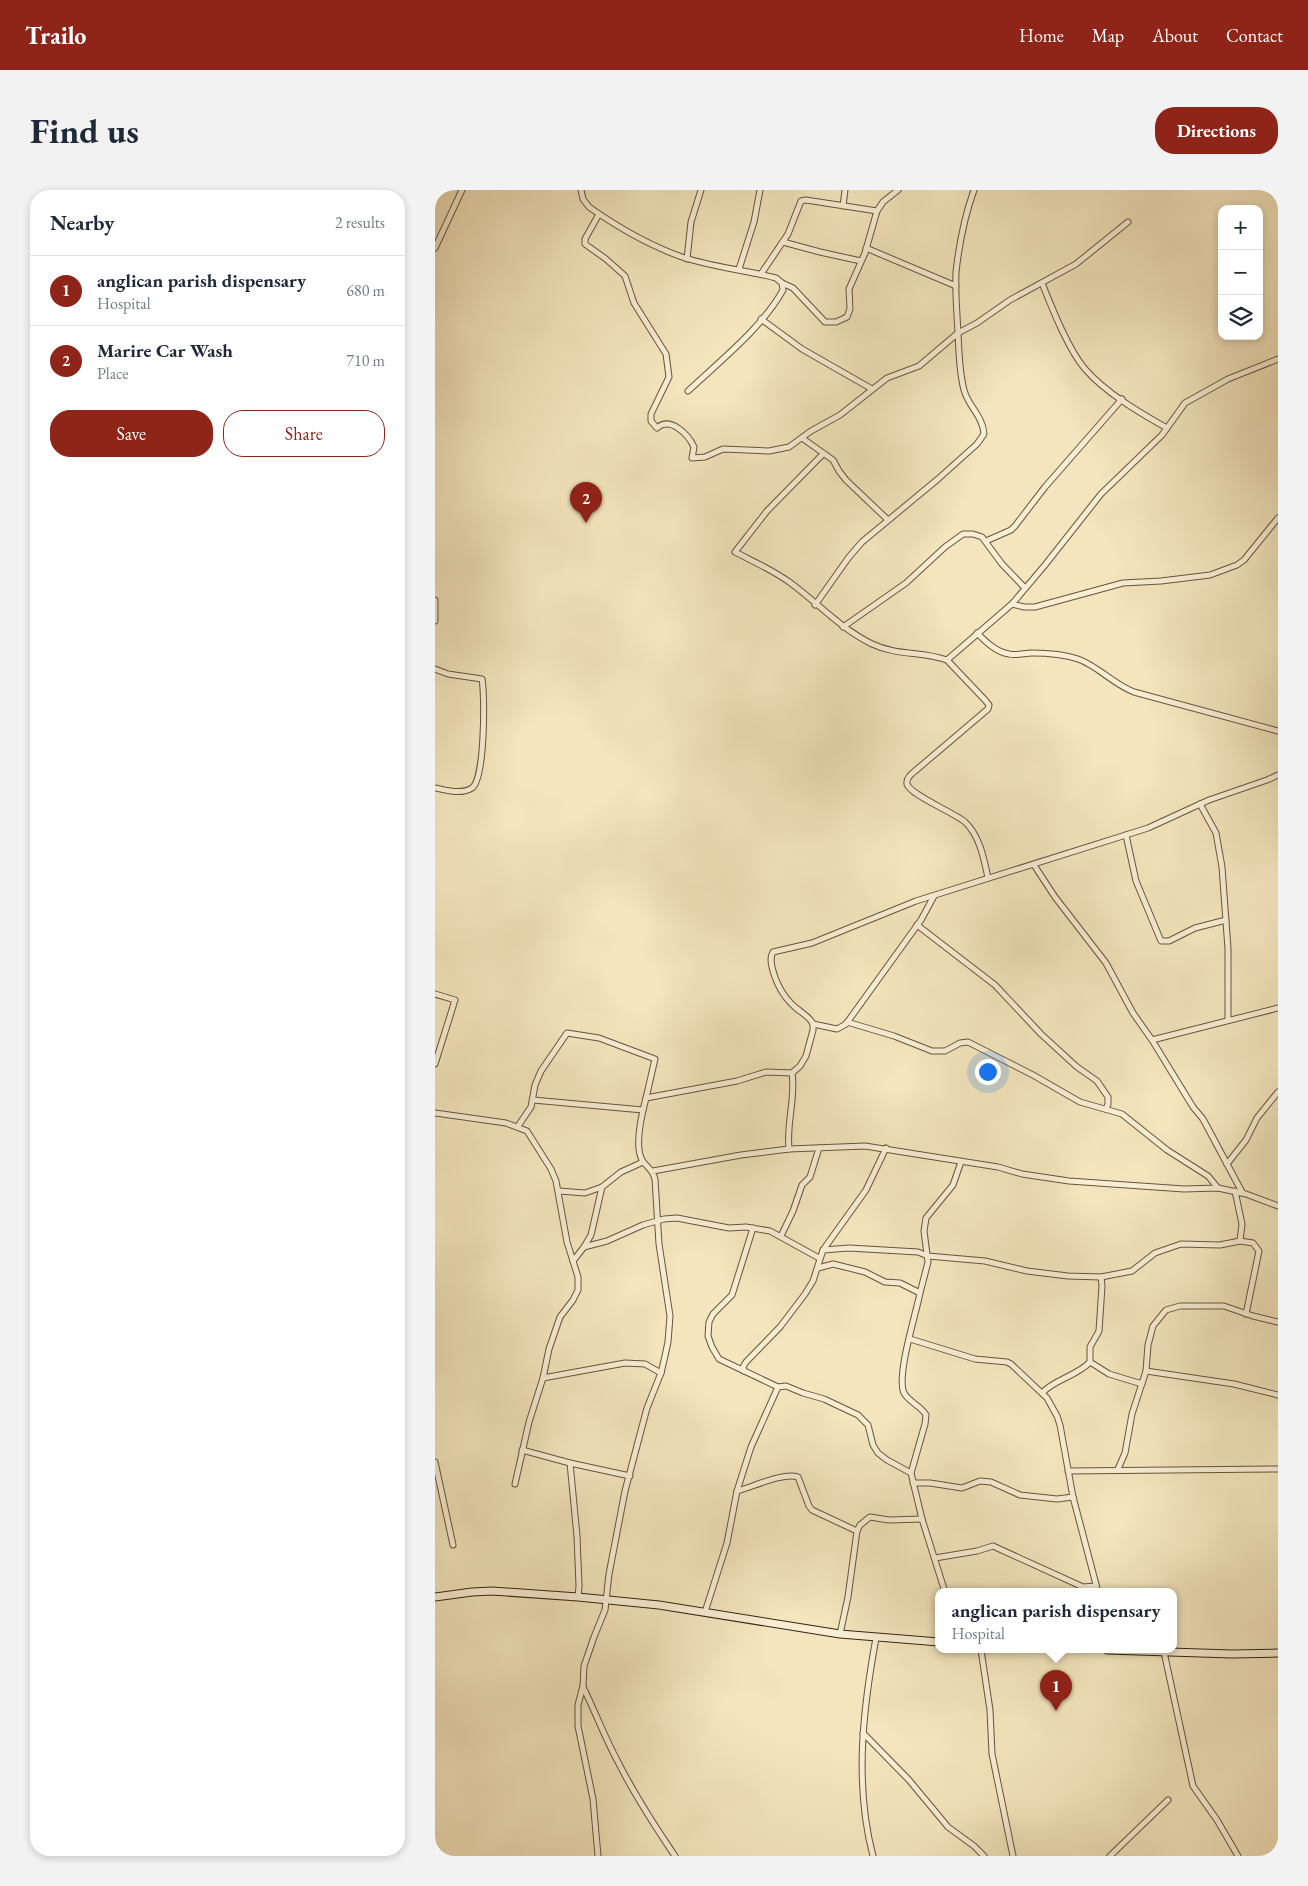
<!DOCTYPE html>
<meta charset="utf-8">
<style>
body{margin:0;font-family:"EB Garamond",serif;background:#f2f2f3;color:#1f2937}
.controls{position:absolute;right:15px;top:15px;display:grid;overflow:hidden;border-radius:10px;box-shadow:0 2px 8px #0003}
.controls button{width:45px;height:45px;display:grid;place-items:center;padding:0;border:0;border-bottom:1px solid #e0e1e3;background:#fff;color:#1f2937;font:25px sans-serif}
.you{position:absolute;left:552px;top:881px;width:18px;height:18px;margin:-12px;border:4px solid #fff;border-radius:50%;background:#1a73e8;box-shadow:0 0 0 8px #1a73e833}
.badge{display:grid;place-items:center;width:32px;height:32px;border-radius:50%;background:#8f2418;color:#fff;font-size:16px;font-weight:700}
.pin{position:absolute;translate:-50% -41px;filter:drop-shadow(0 1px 2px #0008)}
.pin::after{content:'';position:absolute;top:26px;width:18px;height:15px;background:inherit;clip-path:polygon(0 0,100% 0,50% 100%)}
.popup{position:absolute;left:500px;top:1398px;width:242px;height:65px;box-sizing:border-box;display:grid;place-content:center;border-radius:10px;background:#fff;filter:drop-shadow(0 1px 4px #0005);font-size:16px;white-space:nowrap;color:#747a83}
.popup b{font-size:19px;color:#1f2937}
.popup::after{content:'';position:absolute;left:50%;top:100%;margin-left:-10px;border:10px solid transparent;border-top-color:#fff}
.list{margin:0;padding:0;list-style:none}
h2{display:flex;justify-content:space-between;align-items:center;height:65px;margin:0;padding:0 20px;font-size:21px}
h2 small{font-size:16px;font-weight:400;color:#747a83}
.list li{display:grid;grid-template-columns:32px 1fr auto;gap:15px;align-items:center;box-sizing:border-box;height:70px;padding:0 20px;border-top:1px solid #e0e1e3}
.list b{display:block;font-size:19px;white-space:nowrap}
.list p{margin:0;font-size:16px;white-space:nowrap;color:#747a83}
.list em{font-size:16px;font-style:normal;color:#747a83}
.actions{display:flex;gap:10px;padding:15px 20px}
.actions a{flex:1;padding:11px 0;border:1px solid #8f2418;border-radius:20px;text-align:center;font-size:18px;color:#8f2418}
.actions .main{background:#8f2418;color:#fff}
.icon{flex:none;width:28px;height:28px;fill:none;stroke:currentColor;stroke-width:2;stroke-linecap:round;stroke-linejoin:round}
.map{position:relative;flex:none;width:843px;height:1666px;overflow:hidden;border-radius:20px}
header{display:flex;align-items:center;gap:30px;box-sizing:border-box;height:70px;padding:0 25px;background:#8f2418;color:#fff}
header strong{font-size:24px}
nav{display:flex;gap:28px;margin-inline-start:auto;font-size:18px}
.intro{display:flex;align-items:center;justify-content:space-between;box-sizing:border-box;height:120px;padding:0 30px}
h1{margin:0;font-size:35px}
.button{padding:12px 22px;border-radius:20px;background:#8f2418;color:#fff;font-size:18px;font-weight:700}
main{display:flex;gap:30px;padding:0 30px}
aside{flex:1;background:#fff;border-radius:20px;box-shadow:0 2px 8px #0003}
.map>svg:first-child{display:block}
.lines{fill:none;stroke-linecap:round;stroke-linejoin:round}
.street-casing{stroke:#68543a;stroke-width:7}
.secondary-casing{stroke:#3a230f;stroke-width:9}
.street{stroke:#f7eed4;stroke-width:5}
.secondary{stroke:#f7eed4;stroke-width:7}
</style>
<header>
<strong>Trailo</strong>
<nav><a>Home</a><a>Map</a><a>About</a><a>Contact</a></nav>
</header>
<div class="intro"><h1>Find us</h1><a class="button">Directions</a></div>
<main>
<aside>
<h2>Nearby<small>2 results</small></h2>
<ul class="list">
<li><span class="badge">1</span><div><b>anglican parish dispensary</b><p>Hospital</p></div><em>680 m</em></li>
<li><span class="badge">2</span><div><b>Marire Car Wash</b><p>Place</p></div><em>710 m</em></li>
</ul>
<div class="actions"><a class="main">Save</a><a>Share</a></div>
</aside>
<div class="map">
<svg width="843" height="1666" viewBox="0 0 843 1666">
<rect width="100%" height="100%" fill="#f3e5bd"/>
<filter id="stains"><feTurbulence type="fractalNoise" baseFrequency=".004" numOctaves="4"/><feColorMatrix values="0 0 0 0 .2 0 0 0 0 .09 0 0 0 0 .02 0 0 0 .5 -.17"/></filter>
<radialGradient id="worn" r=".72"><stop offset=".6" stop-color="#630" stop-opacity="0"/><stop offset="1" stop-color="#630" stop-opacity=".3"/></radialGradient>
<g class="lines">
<g class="street-casing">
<g id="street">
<path d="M146 0 148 9 154 17C181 36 216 56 247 67 277 77 310 80 341 88L347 93 348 100C327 138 285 171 253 201"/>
<path d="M408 16 410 0"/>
<path d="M164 24 150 49V54L171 69 190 86 199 113 231 164 234 187 216 224V231L222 238C235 226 253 244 259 257L257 268 270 267 288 259 334 261 354 257 376 241 405 225 452 188 484 176 523 143 542 133 575 110 641 74 693 32"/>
<path d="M348 52 385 62 426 71"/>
<path d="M0 58 27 0"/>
<path d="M431 58 521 96"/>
<path d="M252 69 256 32 266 0"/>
<path d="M304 79 319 32 325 0"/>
<path d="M326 84 353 44 366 11 371 10 442 21"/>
<path d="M347 93 358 98 390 132H401L412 127 415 119 414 99 430 63 442 21 448 12 463 0"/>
<path d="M607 93C617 118 633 159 650 179 671 203 705 223 732 238"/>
<path d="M326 129 367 159 437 199"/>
<path d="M367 248 398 270 404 281 411 290 453 330"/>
<path d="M388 264 332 321 300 362C319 372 340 381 357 394 385 415 405 438 437 454 463 466 486 461 512 470L577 414 610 375 666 304 727 245 750 213 793 189 843 169"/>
<path d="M551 351 576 340 580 336 610 297 687 209"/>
<path d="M0 410V431"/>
<path d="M577 414 589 417H600L688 393 726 391 775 385 802 375 809 370 843 328"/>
<path d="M380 415 414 367 427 352 503 289 542 254 549 244C548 226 533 216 529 200 524 181 524 162 523 143 522 123 520 102 521 82 524 55 530 25 539 0"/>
<path d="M408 437 471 393 510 357 528 344H538L547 347 567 374 590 398"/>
<path d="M542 443C551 452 561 462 574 464 581 466 590 463 597 463 612 463 628 464 643 469 663 476 678 494 699 502L843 541"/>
<path d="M512 470 550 510 554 515 553 519 480 581C476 584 471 589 472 594 475 605 520 623 530 632 545 646 549 669 553 688"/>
<path d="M0 479 13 484 47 489C50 505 50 589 37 598 26 605 12 600 0 598"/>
<path d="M765 614 781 643 787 677 793 759V830"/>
<path d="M691 645 701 691 726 751H734L760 738 791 730"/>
<path d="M599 675 620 707 671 773 698 823 717 850 758 917 768 929 807 1002"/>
<path d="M482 735 560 795 606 844 642 877 662 891 673 907V914L671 919"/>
<path d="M0 804 20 810 0 874"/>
<path d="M412 832 459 846 497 861H510L525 853 533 852 598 885 645 912 687 924 732 960 773 986 783 998"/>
<path d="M378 834 402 839 411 834 486 730 499 706"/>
<path d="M717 850 843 818"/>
<path d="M98 910 208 920"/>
<path d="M0 923 71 933 92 941 116 979 121 991 132 1052 143 1087V1100L138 1110 125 1127 114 1159 108 1188 94 1232 80 1294"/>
<path d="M83 936 96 917 100 895 106 881 132 843 164 848 220 869 211 908"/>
<path d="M354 959C351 933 361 908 357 883"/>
<path d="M792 974 811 950 822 928 843 902"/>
<path d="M218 981 306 965 354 959 430 956 563 977 587 984 634 991 749 999 783 998 811 1004 843 1016"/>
<path d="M124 1001 150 1003 167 997"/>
<path d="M800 1001 807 1034 805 1051"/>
<path d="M318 1038 297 1105 278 1124 274 1132 273 1146 277 1157 284 1169 343 1197"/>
<path d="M346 1046 358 1021 367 995 375 987 384 958"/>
<path d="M149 1057 156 1045 167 997 186 982 208 972"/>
<path d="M388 1060 414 1058 483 1062 493 1066 550 1071 592 1081 633 1086 666 1087 697 1081 720 1063 746 1054 785 1055 805 1051 818 1053 824 1061 811 1124"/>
<path d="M138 1071 149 1057 172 1051 208 1035 229 1029 242 1028 294 1038 311 1037 335 1041 384 1068"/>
<path d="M383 1078 398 1074 430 1082 450 1092 465 1093 485 1103 493 1072 489 1041 491 1028 518 995 526 972"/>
<path d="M666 1087 667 1096 664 1141 655 1157V1172L674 1184 707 1194"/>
<path d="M485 1103C481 1124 461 1186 469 1203 474 1212 486 1216 491 1225L490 1234 476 1283 487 1329 510 1402"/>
<path d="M475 1149 540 1169 572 1172 576 1174 612 1208 622 1226 625 1235 638 1307 663 1402"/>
<path d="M309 1181 308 1177 311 1172 345 1137 370 1104 378 1091 388 1060 431 1000 451 958"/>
<path d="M711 1181 799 1194 843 1205"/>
<path d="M108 1188 190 1173 210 1174 226 1183"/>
<path d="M607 1203C620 1189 642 1186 655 1172"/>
<path d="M87 1260 135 1273 195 1286"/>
<path d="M0 1272 18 1355"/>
<path d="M135 1273 142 1346 144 1396 143 1407"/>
<path d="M683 1279 690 1263 697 1224 711 1181 713 1155 718 1136 731 1120 745 1116H789L818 1126 843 1132"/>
<path d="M633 1281 843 1279"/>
<path d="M478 1293H495L527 1298 545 1291 556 1292 585 1305 622 1309 638 1307"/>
<path d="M302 1301C318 1297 348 1282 363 1287L374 1316 377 1320 422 1341"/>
<path d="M500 1368 542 1361 558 1356 648 1397 661 1396"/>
<path d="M270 1422 292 1353 302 1301 316 1257 343 1197 351 1196 368 1203 389 1209 423 1225 433 1235 438 1255 443 1263 452 1270 476 1283"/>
<path d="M405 1444 413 1407 422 1341 425 1335 435 1327 454 1330 487 1329"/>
<path d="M546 1460 555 1520 557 1564 578 1666"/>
<path d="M729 1462 758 1596 782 1630 803 1666"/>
<path d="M148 1497C160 1521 169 1546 182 1570 199 1604 219 1635 240 1666"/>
<path d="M428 1543 474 1590 513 1637 539 1656 549 1666"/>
<path d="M163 1666 158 1609 143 1536V1515L148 1496 149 1476 159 1447 170 1420 174 1384 190 1301 212 1218 226 1183 230 1166 233 1152 235 1126 224 1054 220 989C217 978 212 978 207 970 199 955 207 923 211 908L302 891 331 882 357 883 365 876 371 866 378 840V834C375 827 367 823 361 818 348 807 341 794 337 777 336 772 335 767 338 762L377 753 481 711 713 638 774 610 832 590 843 585"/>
<path d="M438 1666C419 1594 428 1519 441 1448"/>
<path d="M675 1666 733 1610"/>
</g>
</g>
<g class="secondary-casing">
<g id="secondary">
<path d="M0 1407 37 1402 57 1401 143 1407 224 1415 405 1444 504 1452"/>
<path d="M672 1460 797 1464 843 1463"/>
</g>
</g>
<use href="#street" class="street"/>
<use href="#secondary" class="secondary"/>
</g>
<rect width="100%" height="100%" filter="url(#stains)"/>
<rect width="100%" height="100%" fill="url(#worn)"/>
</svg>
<div class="controls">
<button>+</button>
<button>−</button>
<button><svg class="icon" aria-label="layers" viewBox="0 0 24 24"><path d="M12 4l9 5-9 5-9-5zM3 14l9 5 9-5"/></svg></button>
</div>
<div class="you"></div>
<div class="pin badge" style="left:621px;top:1521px">1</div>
<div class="popup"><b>anglican parish dispensary</b>Hospital</div>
<div class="pin badge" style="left:151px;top:333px">2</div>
</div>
</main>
